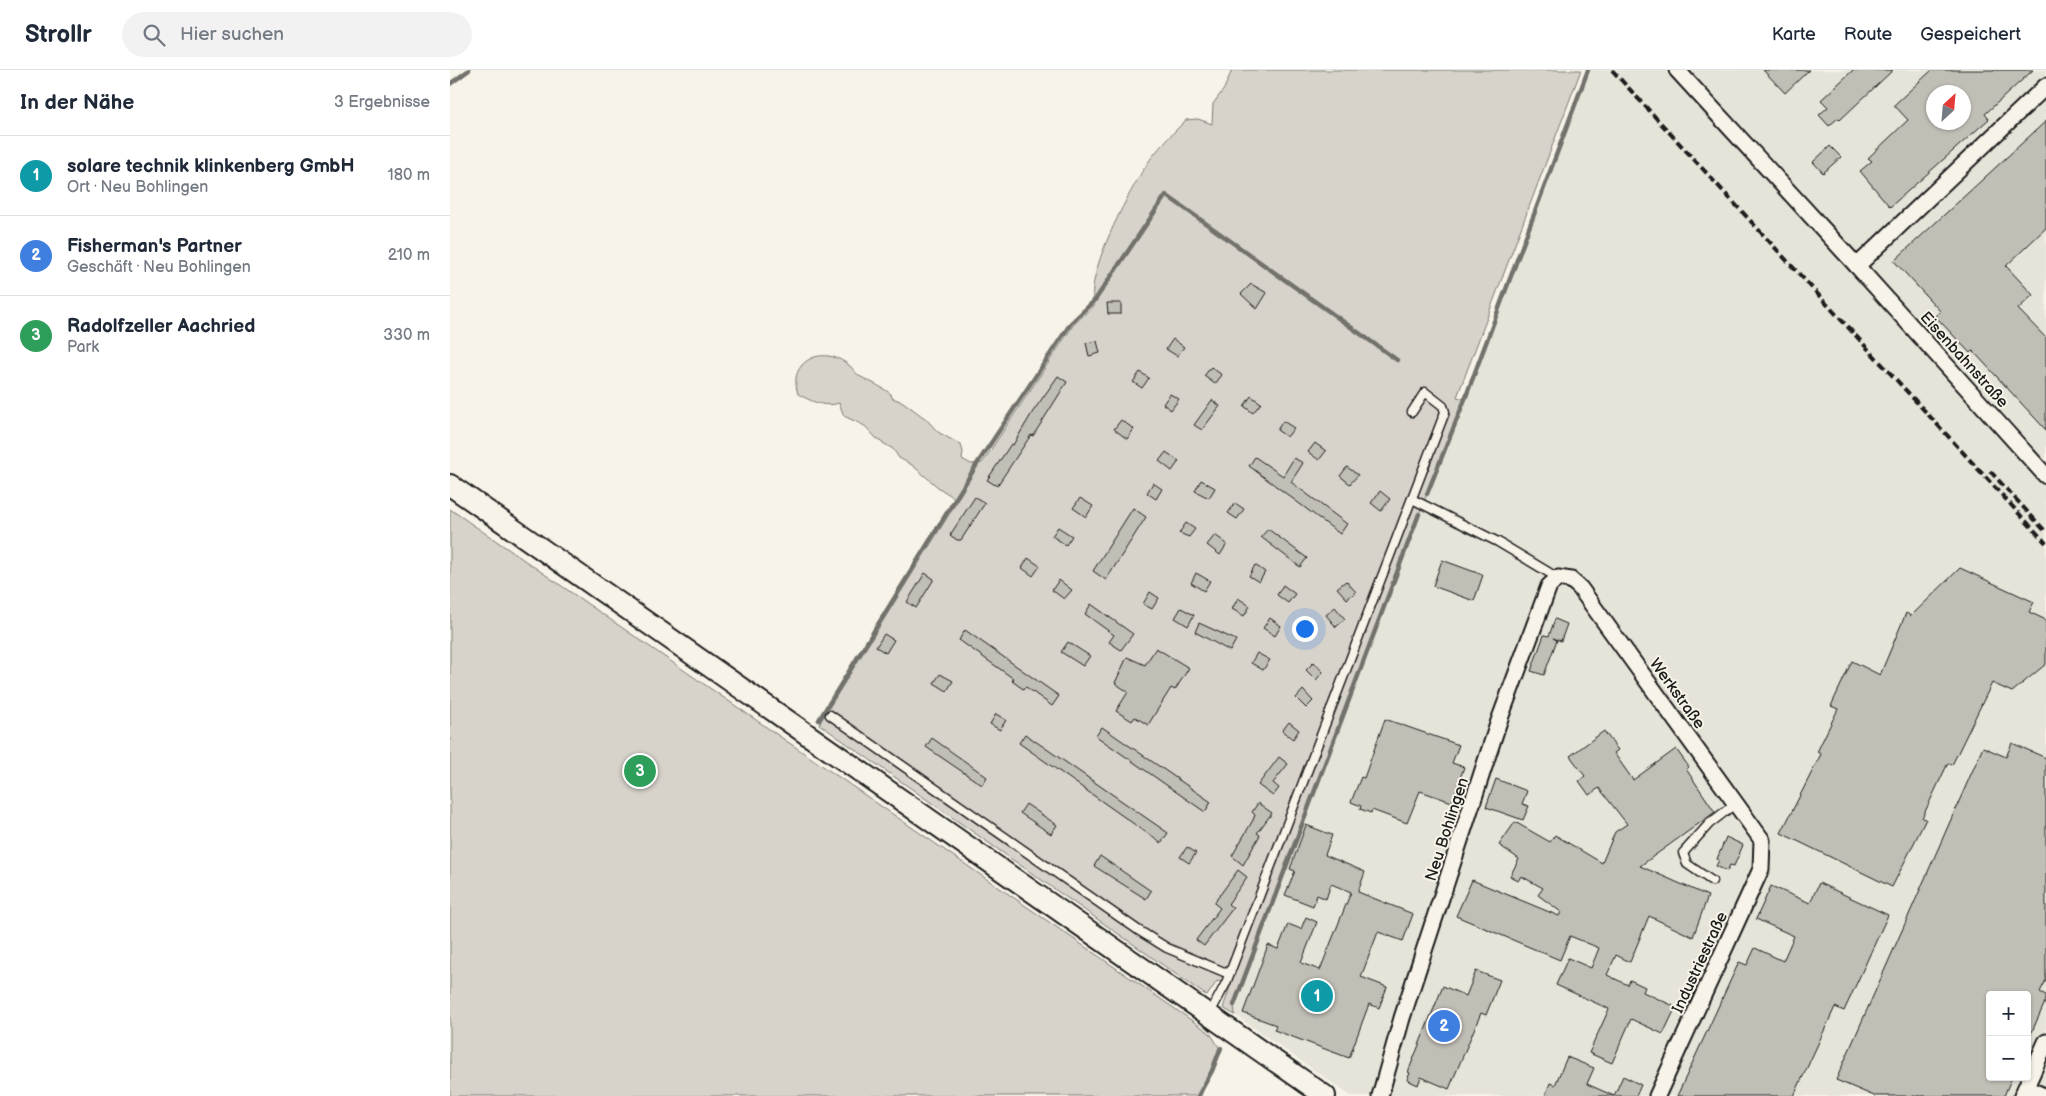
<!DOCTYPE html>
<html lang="de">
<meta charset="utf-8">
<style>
body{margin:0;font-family:"Balsamiq Sans",sans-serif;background:#f2f2f3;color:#1f2937}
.controls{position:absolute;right:15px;bottom:15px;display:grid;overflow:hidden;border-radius:5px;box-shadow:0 1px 4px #0004}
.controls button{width:45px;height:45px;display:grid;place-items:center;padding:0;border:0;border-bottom:1px solid #e0e1e3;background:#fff;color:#1f2937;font:25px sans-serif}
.compass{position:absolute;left:1476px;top:15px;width:45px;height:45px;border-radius:50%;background:#fff;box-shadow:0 1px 4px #0004;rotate:26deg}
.you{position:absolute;left:854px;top:558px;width:18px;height:18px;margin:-12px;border:4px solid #fff;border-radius:50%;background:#1a73e8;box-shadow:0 0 0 8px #1a73e833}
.badge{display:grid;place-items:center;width:32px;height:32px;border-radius:50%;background:#1c1c1c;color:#fff;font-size:16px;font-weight:700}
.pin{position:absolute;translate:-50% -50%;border:2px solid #fff;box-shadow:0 1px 5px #0006}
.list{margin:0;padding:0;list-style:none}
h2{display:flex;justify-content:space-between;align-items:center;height:65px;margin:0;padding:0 20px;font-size:21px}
h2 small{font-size:16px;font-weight:400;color:#747a83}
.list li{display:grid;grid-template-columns:32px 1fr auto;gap:15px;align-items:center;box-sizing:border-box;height:80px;padding:0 20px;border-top:1px solid #e0e1e3}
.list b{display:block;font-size:19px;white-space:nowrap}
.list p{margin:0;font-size:16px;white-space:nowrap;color:#747a83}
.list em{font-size:16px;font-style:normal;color:#747a83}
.icon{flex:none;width:28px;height:28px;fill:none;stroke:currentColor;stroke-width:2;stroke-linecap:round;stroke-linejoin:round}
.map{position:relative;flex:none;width:1596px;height:1026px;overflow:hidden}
header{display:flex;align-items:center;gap:30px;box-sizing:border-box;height:70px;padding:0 25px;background:#fff;border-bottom:1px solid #e0e1e3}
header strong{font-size:24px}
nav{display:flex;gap:28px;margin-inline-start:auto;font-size:18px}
.search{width:350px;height:45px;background:#f2f2f3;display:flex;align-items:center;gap:12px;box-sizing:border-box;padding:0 18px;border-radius:28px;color:#747a83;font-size:19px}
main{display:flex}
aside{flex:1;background:#fff}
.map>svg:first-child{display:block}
.built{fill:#e6e3d9;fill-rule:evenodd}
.green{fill:#d7d3cb;stroke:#7a7874}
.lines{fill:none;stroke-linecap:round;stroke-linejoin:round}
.stream{stroke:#72716c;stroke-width:4.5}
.building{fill:#c0beb5;stroke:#1c1c1c;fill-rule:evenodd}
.lane-casing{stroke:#1c1c1c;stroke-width:11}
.street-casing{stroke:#1c1c1c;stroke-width:19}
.secondary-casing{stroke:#1c1c1c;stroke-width:24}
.lane{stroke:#f7f3e8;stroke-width:8}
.street{stroke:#f7f3e8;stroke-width:15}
.secondary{stroke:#f7f3e8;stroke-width:20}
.rail{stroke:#1c1c1c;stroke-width:4;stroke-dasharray:8 4;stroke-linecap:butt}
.labels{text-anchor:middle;stroke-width:4;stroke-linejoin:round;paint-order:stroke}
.street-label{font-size:16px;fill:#1c1c1c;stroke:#f7f3e8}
</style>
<header>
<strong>Strollr</strong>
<div class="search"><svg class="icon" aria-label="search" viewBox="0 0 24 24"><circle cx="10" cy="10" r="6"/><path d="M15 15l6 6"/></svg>Hier suchen</div>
<nav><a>Karte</a><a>Route</a><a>Gespeichert</a></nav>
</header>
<main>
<aside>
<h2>In der Nähe<small>3 Ergebnisse</small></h2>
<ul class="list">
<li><span class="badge" style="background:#0f9aa8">1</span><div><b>solare technik klinkenberg GmbH</b><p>Ort · Neu Bohlingen</p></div><em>180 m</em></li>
<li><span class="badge" style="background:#3f7fe0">2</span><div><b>Fisherman's Partner</b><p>Geschäft · Neu Bohlingen</p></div><em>210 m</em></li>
<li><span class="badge" style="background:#2e9e5b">3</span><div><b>Radolfzeller Aachried</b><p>Park</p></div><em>330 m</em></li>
</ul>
</aside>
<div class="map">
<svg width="1596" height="1026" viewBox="0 0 1596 1026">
<rect width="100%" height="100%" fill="#f7f3e8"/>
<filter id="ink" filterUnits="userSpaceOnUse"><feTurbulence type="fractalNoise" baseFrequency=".02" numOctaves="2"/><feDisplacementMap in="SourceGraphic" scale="10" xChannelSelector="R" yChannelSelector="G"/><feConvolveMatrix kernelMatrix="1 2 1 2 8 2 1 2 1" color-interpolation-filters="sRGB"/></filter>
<g filter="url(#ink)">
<path class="built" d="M1140 0H1596V1026H901L785 945 784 935 1137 3ZM1484 22H1514V52H1484ZM1540 925H1577V1007H1540Z"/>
<g class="green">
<path d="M782 0H1131L1007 327 1015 329 969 444 784 935 785 945 773 938 781 914 767 911 757 926 369 654 508 430 489 418 462 395 449 388 443 379 428 370 415 356 394 346 389 333C374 338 361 331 348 324 345 313 344 305 352 295 365 281 386 284 400 296 404 300 407 305 411 307 421 312 432 317 441 324L442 328 453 332 476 349 488 362 511 375 513 382 512 389 521 394 532 393 624 254 645 235C631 209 684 111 702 87 712 74 724 62 736 50L748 49 762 54 763 34 774 19Z"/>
<path d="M0 439 760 963 769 977 751 1026H0Z"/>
</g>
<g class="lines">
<g class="stream">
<path d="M0 14 19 0"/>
<path d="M977 424 1015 329 1138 0"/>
<path d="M369 650 529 391 621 253 645 230 716 125 947 290"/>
<path d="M784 935 969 444"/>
<path d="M748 1026 762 1001 771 978"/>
</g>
</g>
<g class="building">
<path d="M1313 0H1359L1335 23Z"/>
<path d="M1403 0H1443L1390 50 1388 48 1379 56 1369 45 1378 37 1371 30Z"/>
<path d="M1482 0H1583L1535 44 1539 49 1440 137 1410 101 1422 91 1418 88 1458 50 1444 35ZM1484 22H1514V52H1484Z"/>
<path d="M1596 51V158L1556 196 1583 225 1568 239 1596 268V360L1523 281 1520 283 1485 246 1490 241 1444 191Z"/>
<path d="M1380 76 1391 87 1373 103 1363 92Z"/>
<path d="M801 214 817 223 807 239 791 224Z"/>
<path d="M657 233H671V244H658Z"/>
<path d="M723 269 734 277 727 286 716 279Z"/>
<path d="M647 271 650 283 639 286 636 273Z"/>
<path d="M761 297 772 305 765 314 754 306Z"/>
<path d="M690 302 699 308 692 318 683 312Z"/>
<path d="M608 306 617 312 583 366 581 365 547 416 537 410 561 374 563 375 582 343Z"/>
<path d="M720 324 729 329 721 340 713 334Z"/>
<path d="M801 326 811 333 803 343 794 336Z"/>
<path d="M762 330 770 336 752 360 744 355Z"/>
<path d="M671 350 684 359 677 369 664 359Z"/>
<path d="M833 351 844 358 837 367 827 360Z"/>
<path d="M865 373 876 381 869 390 858 382Z"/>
<path d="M716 382 729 391 722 401 709 391Z"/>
<path d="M805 387 833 406 844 388 853 393 841 412 897 454 890 464 799 396Z"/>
<path d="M897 397 908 405 900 414 890 406Z"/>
<path d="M751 410 765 418 759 428 745 421Z"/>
<path d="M703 413 712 419 706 429 697 423Z"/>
<path d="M930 421 940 429 931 441 921 433Z"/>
<path d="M525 427 535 433 511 470H507L500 465Z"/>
<path d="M630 428 643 436 636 447 623 438Z"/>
<path d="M785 433 794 439 787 449 778 443Z"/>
<path d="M683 438 696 447 656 510 643 501Z"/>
<path d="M736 453 745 459 739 467 729 463Z"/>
<path d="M608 457 622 466 616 475 602 466Z"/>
<path d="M818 459 857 488 850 497 811 467Z"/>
<path d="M765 465 777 474 770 485 757 475Z"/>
<path d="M578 488 590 496 583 506 572 498Z"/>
<path d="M992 490 1033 505 1024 531 983 516Z"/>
<path d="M805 495 815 502 809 512 799 506Z"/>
<path d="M1510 498 1584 532 1579 542 1596 550V594L1562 622 1542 613 1502 695 1498 693 1472 748 1476 749 1442 817 1331 763 1371 684 1367 682 1388 639 1381 636 1402 591 1430 605 1456 543 1461 546Z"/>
<path d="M475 503 484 509 466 538 457 532Z"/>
<path d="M746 503 760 511 754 521 741 513Z"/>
<path d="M609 510 622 520 614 529 602 520Z"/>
<path d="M896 511 906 522 897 529 887 518Z"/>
<path d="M833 515 845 524 838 533 827 525Z"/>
<path d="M700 522 709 528 702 539 693 534Z"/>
<path d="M788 528 800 536 794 546 782 539Z"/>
<path d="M641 534 683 564 671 580 659 572 664 565 635 544Z"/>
<path d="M885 537 895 549 886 557 876 545Z"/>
<path d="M731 538 744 545 738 556 725 548Z"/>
<path d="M820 548 831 556 825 566 813 558Z"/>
<path d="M1105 549 1117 554 1111 571 1103 568 1107 570 1094 605 1081 601 1094 565 1099 566Z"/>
<path d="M749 553 786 570 780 581 745 562Z"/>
<path d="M515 560 609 626 602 636 576 617 573 619 562 611 564 609 509 570Z"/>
<path d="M434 564 444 570 436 583 426 577Z"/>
<path d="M618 572 640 586 633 596 611 582Z"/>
<path d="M706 578 739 598 725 620 721 618 698 655 685 647 682 651 666 641 678 622 665 613 677 587 695 595Z"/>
<path d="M807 583 820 590 813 600 801 593Z"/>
<path d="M864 592 873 602 866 610 856 600Z"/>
<path d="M490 604 503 611 497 621 484 613Z"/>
<path d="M853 620 863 631 856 638 846 628Z"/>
<path d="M546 644 556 650 550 660 540 654Z"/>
<path d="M935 649 1009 675 1002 693 1014 697 1002 732 970 721 957 753 922 740 921 743 910 739 911 736 901 732 911 707 914 708Z"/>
<path d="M839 652 849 660 843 669 832 661Z"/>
<path d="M652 657 761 732 755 742 646 666Z"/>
<path d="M1154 661 1168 680 1164 683 1183 710 1226 679 1239 697 1236 699 1265 742 1190 796 1258 826 1243 867 1199 846 1180 892 1166 885 1157 905 1178 915 1180 910 1195 917 1193 922 1226 937 1213 964 1181 949 1162 993 1139 983 1159 939 1106 915 1118 888 1141 898 1149 878 1120 866 1110 890 1006 846 1022 810 1109 846 1111 842 1088 825 1093 818 1071 806 1068 811 1060 806 1069 789 1049 775 1065 752 1100 772 1105 765 1152 793 1165 762 1177 754 1149 718 1139 725 1129 711 1135 706 1120 686Z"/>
<path d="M575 664 718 763 711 773 569 673Z"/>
<path d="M482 668 537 707 532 715 476 677Z"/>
<path d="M1562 673 1596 688V910L1590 922 1596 925V930L1577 973V925H1540V1007H1562L1554 1026H1424L1386 1010 1533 677 1556 687Z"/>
<path d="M829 687 838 694 823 713 829 718 823 726 808 715Z"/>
<path d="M1046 709 1077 721 1072 734 1079 736 1073 750 1036 737Z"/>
<path d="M808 733 822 743 807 763 810 765 793 795 782 786 803 750 805 745 802 742Z"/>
<path d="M576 734 607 755 601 764 570 743Z"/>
<path d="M856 755 882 765 875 785 915 802 908 822 963 844 953 871 928 862 911 907 937 917 929 938 919 934 899 988 824 960 826 955 793 943 818 875 828 879 838 854 851 859 856 847 867 852 851 893 870 900 901 822 881 814 876 829 867 825 863 836 835 825 845 801 840 799Z"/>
<path d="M1276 767 1293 775 1284 796 1280 795 1277 801 1266 796 1269 790 1267 789Z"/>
<path d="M737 777 746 783 739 793 730 787Z"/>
<path d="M650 786 701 821 696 829 644 796Z"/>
<path d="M788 800 797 807 778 834 783 838 754 876 746 870 770 838 764 833Z"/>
<path d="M1369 813 1438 845 1394 941 1385 937 1344 1026H1227L1289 892 1297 895 1305 878 1333 891 1344 866 1306 849 1321 816 1360 833Z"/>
<path d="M1026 901 1050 910 1036 945 1031 943 999 1019 971 1007 968 1015 957 1010 960 1003 958 1002 993 916 1016 926Z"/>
<path d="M1117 987 1144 998 1137 1014 1164 1026 1173 1006 1191 1015 1186 1026H1095L1100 1013 1105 1015Z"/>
</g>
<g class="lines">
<g class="lane-casing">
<g id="lane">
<path d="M962 429 1048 472 1108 508"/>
<path d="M380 645 688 860 717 878 779 904"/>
<path d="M1262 811 1237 794 1233 783 1259 754 1286 733"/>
<path d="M759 945 776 913 995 342 993 336 975 322 962 342"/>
</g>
</g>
<g class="street-casing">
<g id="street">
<path d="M1227 0 1407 196"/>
<path d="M1596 16 1407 196 1596 406"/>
<path d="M1576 1018 1594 1026"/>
<path d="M930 1026 952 948 1049 651 1099 516 1108 508 1121 510 1130 518 1312 770 1311 799 1207 1026"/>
<path d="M1572 1026 1596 972"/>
</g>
</g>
<g class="secondary-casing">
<path id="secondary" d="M0 415 875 1026"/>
</g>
<use href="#lane" class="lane"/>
<use href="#street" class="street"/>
<use href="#secondary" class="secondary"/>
<g class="rail">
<path d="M1162 0 1596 473"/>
<path d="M1540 401 1596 462"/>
</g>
</g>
</g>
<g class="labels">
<g class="street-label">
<text transform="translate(1515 289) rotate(48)" y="6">Eisenbahnstraße</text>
<text transform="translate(1228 623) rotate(54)" y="6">Werkstraße</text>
<text transform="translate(996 759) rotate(-72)" y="6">Neu Bohlingen</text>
<text transform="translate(1249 892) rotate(-65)" y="6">Industriestraße</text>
</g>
</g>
</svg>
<div class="controls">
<button>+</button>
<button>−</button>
</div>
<svg class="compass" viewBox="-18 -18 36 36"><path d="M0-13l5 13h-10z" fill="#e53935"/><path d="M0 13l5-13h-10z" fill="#747a83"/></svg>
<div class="you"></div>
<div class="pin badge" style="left:867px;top:926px;background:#0f9aa8">1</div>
<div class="pin badge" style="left:994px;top:956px;background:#3f7fe0">2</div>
<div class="pin badge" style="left:190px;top:701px;background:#2e9e5b">3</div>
</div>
</main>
